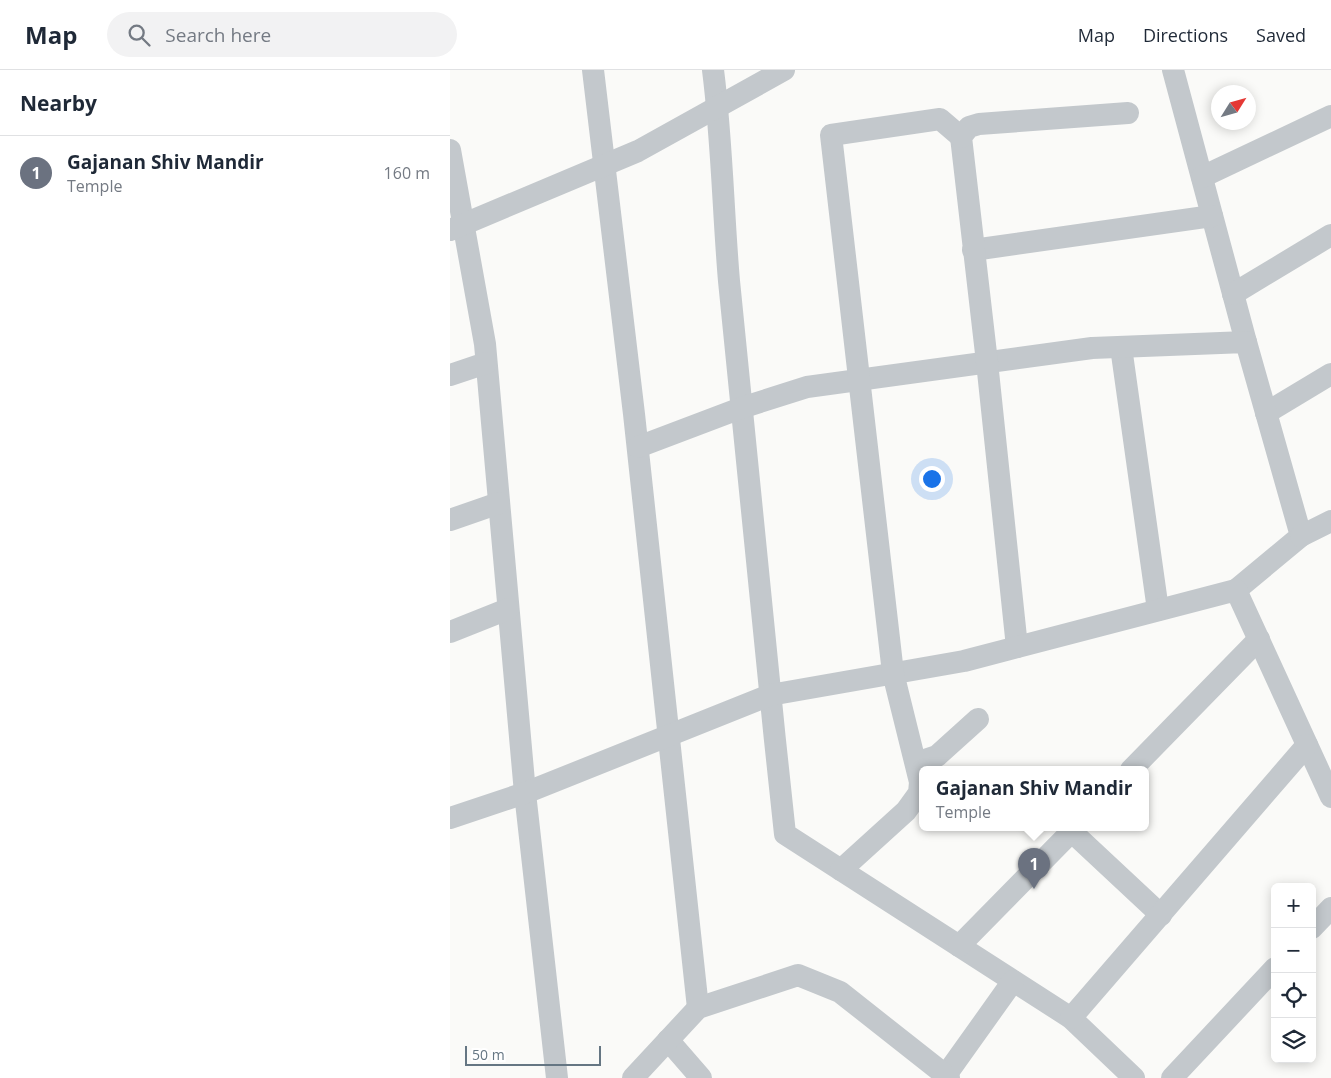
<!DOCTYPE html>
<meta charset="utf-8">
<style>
body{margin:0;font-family:"Open Sans",sans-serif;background:#f2f2f3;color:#1f2937}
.controls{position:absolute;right:15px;bottom:15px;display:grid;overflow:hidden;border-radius:8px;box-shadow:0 2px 12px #0003}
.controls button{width:45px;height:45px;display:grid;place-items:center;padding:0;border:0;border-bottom:1px solid #e0e1e3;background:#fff;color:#1f2937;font:25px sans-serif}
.compass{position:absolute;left:761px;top:15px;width:45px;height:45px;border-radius:50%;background:#fff;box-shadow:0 2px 12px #0003;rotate:53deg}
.scale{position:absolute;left:15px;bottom:12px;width:136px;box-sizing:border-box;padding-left:5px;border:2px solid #657683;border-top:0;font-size:14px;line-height:18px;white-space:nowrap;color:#657683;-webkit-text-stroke:4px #fff;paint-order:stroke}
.you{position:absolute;left:481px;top:408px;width:18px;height:18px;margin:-12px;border:4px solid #fff;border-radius:50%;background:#1a73e8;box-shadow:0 0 0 8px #1a73e833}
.badge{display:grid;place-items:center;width:32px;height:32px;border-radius:50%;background:#e4572e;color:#fff;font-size:16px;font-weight:700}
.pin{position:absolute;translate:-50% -41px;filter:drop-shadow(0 1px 2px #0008)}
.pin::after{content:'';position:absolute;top:26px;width:18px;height:15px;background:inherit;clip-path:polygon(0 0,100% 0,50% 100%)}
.popup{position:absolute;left:469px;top:696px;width:230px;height:65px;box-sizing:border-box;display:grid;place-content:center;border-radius:8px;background:#fff;filter:drop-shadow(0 1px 4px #0005);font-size:16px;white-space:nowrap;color:#747a83}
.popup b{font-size:19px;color:#1f2937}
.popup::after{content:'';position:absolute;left:50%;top:100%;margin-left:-10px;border:10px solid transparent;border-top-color:#fff}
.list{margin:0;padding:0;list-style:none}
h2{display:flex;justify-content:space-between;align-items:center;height:65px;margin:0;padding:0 20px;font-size:21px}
h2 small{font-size:16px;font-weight:400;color:#747a83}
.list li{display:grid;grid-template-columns:32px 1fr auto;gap:15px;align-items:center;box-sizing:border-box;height:75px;padding:0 20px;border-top:1px solid #e0e1e3}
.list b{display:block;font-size:19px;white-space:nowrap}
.list p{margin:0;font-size:16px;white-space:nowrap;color:#747a83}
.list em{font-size:16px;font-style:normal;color:#747a83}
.icon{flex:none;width:28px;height:28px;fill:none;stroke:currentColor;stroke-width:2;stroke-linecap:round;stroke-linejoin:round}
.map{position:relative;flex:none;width:881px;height:1008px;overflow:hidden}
header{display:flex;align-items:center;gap:30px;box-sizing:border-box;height:70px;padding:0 25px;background:#fff;border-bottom:1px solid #e0e1e3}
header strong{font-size:24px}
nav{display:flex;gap:28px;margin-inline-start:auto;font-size:18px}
.search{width:350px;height:45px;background:#f2f2f3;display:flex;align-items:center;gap:12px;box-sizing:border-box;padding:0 18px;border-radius:28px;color:#747a83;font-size:19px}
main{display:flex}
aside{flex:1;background:#fff}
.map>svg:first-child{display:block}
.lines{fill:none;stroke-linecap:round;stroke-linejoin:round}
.minor{stroke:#c3c8cc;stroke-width:22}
</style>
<header>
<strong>Map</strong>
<div class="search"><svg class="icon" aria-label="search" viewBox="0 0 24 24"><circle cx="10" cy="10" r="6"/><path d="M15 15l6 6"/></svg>Search here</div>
<nav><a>Map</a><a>Directions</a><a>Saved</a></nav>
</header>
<main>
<aside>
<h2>Nearby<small></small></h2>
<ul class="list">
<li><span class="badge" style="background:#6b7280">1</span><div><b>Gajanan Shiv Mandir</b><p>Temple</p></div><em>160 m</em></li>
</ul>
</aside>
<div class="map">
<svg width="881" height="1008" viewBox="0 0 881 1008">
<rect width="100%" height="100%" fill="#fafaf8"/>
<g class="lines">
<g class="minor">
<path d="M143 0 184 344 248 938"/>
<path d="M263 0C272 70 273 141 279 211 297 396 315 580 335 764L621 948 684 1008"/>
<path d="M723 0 796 272"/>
<path d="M0 80 35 274 75 723 107 1008"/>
<path d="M752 107 881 46"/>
<path d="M0 160 188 81 334 0"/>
<path d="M523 180 762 146"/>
<path d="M783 224 881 165"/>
<path d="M671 277 708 540"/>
<path d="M0 305 36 293"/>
<path d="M816 343 881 304"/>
<path d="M188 377 291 338 357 317 642 278 796 272 851 466 786 520"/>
<path d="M0 450 49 433"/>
<path d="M851 466 881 451"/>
<path d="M0 562 58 539"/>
<path d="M567 577 537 292 511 67 519 57 529 54 678 43"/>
<path d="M681 700 809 569"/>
<path d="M470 712 472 691 487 686 528 649"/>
<path d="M0 748 75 723 320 625 514 591 786 520 881 727"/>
<path d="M621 761 711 845"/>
<path d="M391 800 456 741 469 723 470 712 443 603 381 65 490 49 511 67"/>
<path d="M862 858 881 838"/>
<path d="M509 876 625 758"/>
<path d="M621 948 857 675"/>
<path d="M218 970 251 1008"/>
<path d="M496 1005 563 911"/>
<path d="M183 1008 248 938 348 905 390 922 499 1008"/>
<path d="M722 1008 825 898"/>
</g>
</g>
</svg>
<div class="controls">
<button>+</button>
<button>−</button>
<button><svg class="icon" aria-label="locate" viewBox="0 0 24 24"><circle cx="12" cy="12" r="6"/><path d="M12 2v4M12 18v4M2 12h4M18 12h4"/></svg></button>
<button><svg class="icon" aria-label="layers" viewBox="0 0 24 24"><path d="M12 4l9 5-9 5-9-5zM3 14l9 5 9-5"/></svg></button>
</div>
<svg class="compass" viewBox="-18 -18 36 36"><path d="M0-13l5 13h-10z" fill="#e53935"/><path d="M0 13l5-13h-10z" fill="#747a83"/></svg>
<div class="scale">50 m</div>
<div class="you"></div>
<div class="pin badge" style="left:584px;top:819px;background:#6b7280">1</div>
<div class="popup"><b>Gajanan Shiv Mandir</b>Temple</div>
</div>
</main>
